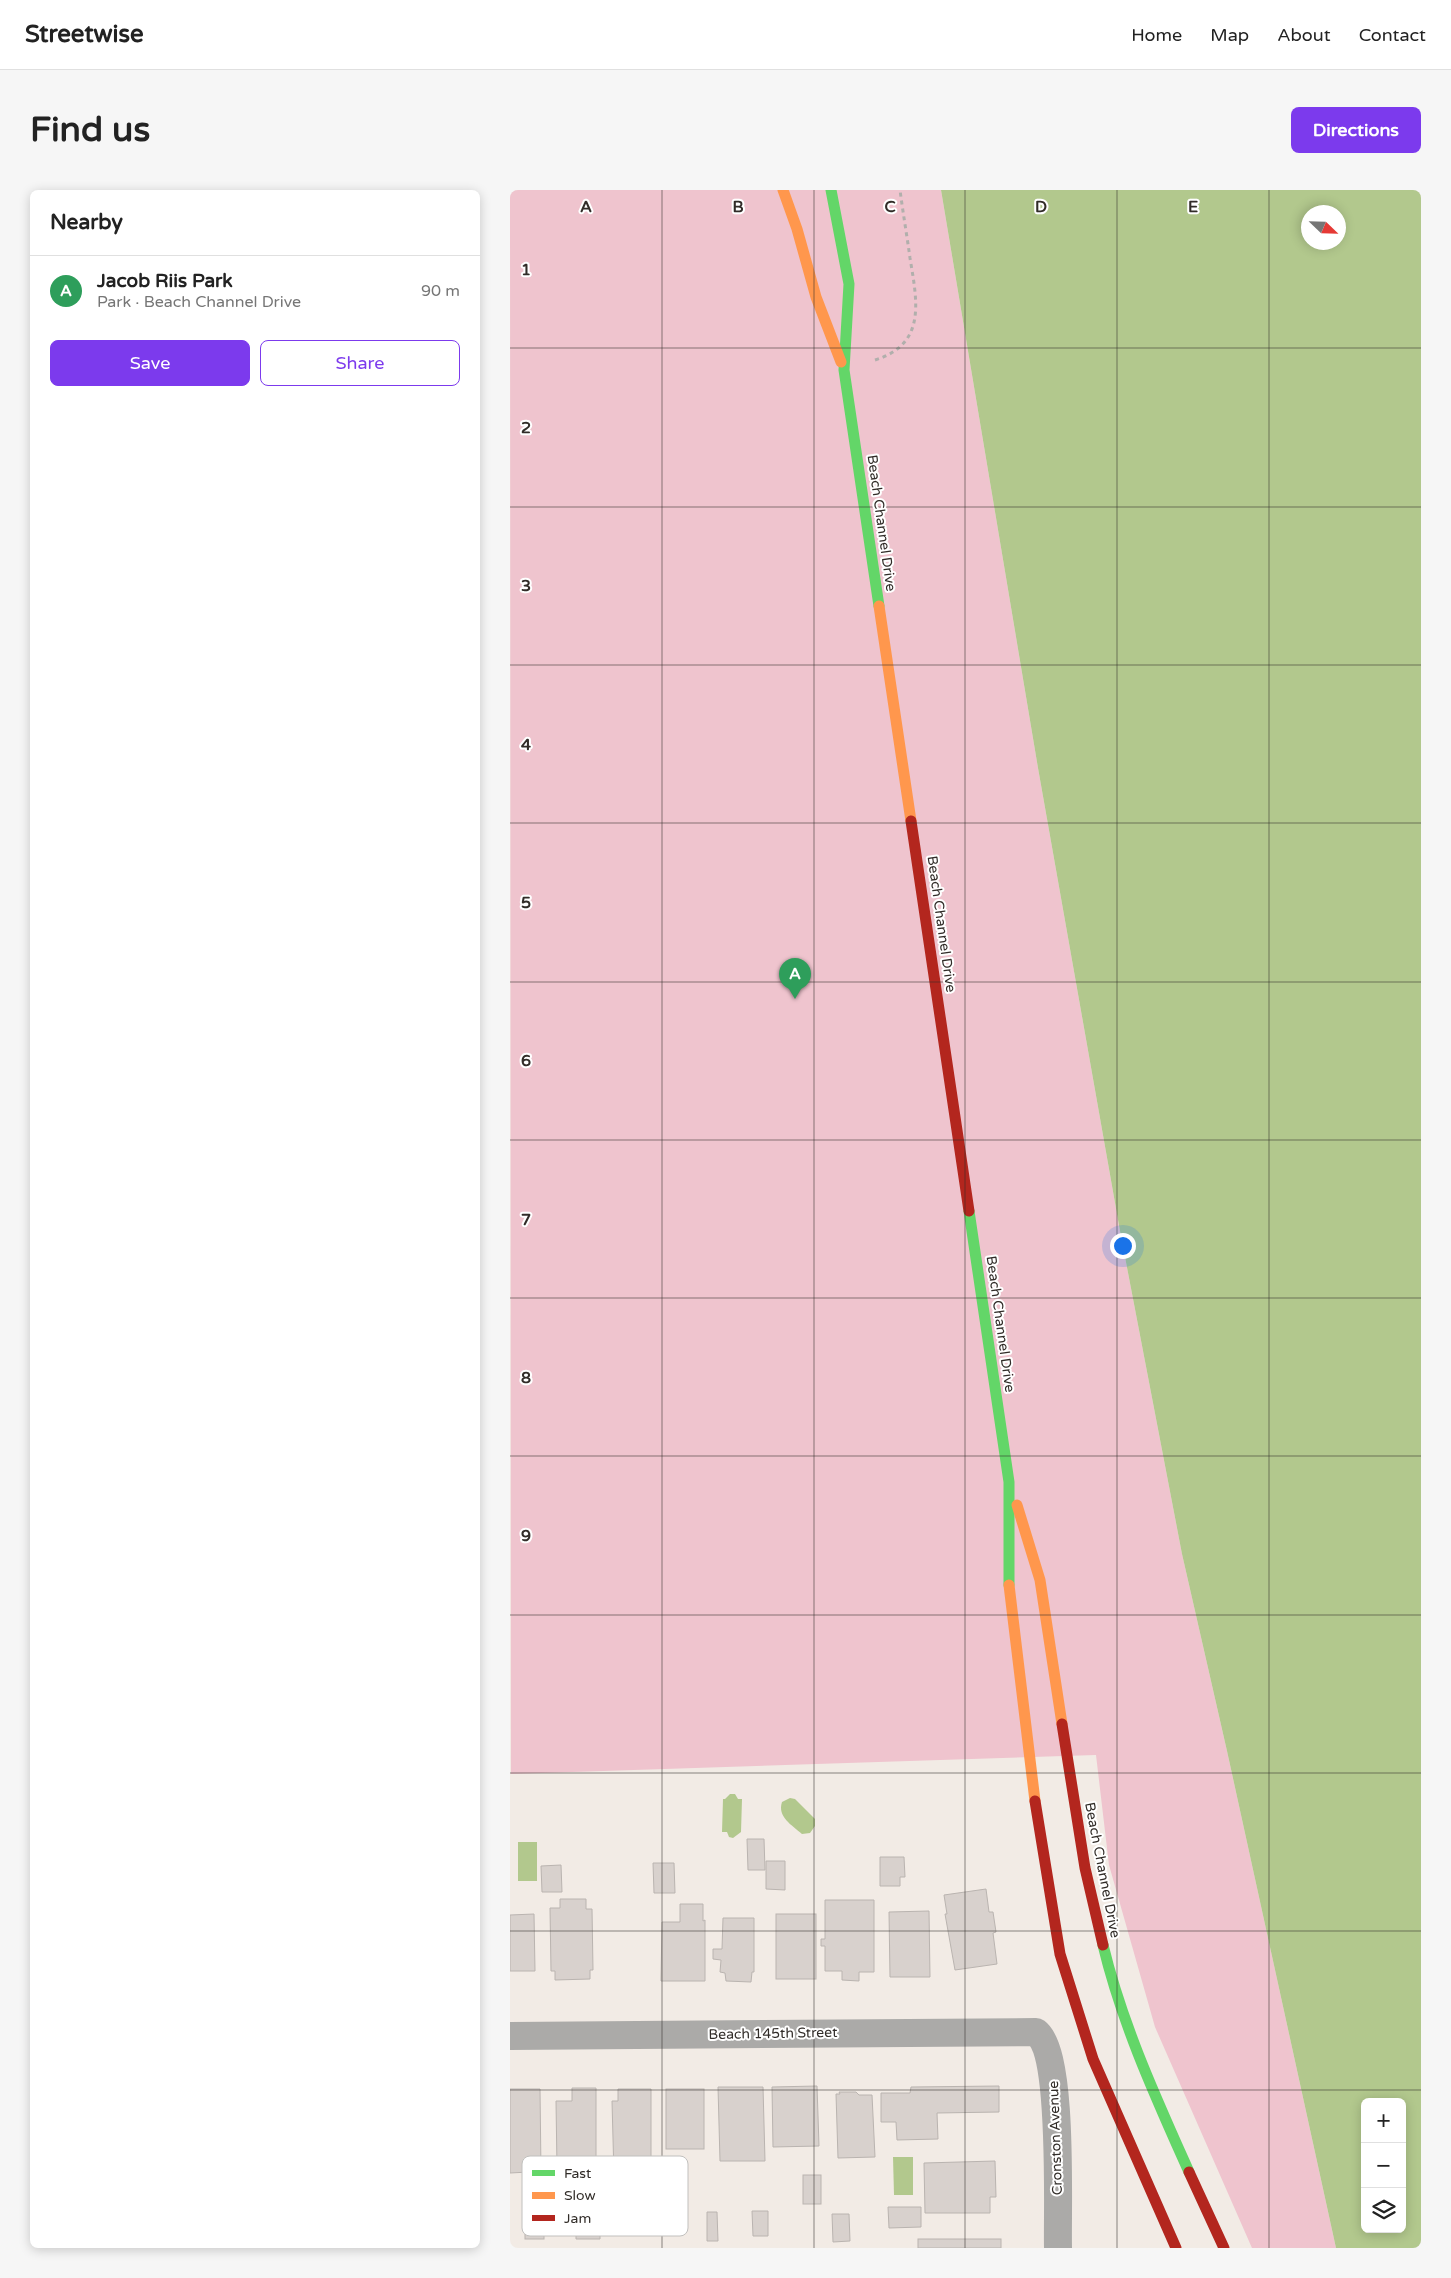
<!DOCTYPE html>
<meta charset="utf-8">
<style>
body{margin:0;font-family:"Varela Round",sans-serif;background:#f6f6f6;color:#222}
.controls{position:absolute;right:15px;bottom:15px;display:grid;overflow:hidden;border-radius:8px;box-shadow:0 2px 12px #0003}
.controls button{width:45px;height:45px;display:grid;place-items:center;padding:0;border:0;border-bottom:1px solid #e0e0e0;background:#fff;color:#222;font:25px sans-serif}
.compass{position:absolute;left:791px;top:15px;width:45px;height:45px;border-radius:50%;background:#fff;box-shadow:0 2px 12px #0003;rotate:113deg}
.you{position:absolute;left:612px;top:1055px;width:18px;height:18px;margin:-12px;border:4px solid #fff;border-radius:50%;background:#1a73e8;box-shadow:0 0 0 8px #1a73e833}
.badge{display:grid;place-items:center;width:32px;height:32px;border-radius:50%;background:#7c3aed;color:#fff;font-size:16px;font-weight:700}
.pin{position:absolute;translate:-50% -41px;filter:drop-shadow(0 1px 2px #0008)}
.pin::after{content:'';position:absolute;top:26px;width:18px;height:15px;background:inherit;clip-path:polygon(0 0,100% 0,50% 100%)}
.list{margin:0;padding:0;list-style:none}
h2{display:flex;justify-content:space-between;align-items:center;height:65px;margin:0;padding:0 20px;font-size:21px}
h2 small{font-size:16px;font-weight:400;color:#767676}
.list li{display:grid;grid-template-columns:32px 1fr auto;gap:15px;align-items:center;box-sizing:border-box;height:70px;padding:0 20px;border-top:1px solid #e0e0e0}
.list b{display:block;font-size:19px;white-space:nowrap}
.list p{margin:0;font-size:16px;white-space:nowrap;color:#767676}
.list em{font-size:16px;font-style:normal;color:#767676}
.actions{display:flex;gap:10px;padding:15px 20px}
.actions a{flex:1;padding:11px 0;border:1px solid #7c3aed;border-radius:8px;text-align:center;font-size:18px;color:#7c3aed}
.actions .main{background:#7c3aed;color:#fff}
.icon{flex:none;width:28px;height:28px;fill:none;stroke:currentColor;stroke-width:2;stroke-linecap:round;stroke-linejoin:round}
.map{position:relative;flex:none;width:911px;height:2058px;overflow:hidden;border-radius:8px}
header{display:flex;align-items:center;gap:30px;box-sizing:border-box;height:70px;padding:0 25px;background:#fff;border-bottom:1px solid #e0e0e0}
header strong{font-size:24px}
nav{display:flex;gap:28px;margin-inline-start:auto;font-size:18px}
.intro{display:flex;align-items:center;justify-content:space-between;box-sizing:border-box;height:120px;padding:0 30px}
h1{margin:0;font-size:35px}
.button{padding:12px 22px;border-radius:8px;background:#7c3aed;color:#fff;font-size:18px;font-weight:700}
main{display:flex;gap:30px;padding:0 30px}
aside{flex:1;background:#fff;border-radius:8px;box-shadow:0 2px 12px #0003}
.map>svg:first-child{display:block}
.green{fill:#efc4ce}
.water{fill:#b2c88d;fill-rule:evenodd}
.building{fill:#d8d1cd;stroke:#bab4b0}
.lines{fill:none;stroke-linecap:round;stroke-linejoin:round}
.path{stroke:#b1afac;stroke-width:3;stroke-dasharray:4 4;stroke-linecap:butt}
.street{stroke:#abaaa8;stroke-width:28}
.fast{stroke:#63d668;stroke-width:11}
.slow{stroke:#ff974d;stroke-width:11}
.jam{stroke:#b3261e;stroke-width:11}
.grid{fill:none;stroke:#312c28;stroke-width:1;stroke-opacity:0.55}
.labels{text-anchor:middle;stroke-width:4;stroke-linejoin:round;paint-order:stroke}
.street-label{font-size:14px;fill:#312c28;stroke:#fff}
.key{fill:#fff;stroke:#c1c0be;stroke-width:1}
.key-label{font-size:14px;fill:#312c28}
.grid-label{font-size:16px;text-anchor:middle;font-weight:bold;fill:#312c28;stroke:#fff;stroke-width:4;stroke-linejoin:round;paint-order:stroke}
</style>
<header>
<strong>Streetwise</strong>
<nav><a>Home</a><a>Map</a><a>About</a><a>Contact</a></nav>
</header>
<div class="intro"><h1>Find us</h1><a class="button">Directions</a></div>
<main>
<aside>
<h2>Nearby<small></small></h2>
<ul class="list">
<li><span class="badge" style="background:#2e9e5b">A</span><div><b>Jacob Riis Park</b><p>Park · Beach Channel Drive</p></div><em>90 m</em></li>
</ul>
<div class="actions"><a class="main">Save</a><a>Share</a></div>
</aside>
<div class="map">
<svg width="911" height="2058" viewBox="0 0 911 2058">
<rect width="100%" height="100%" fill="#f2ebe5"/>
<path class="green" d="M0 0H431L528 578 610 1041 672 1364 717 1561 826 2058H742L645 1837 599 1675 586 1565 1 1584Z"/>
<g class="water">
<path d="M431 0H911V2058H826L717 1561 672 1364 610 1041 528 578ZM828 22V52H798V22ZM855 1912H892V2039H855Z"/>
<path d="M220 1604H225L228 1609H232L231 1642 223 1648 219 1647 217 1642H212L213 1609H215Z"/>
<path d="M280 1608 285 1609 305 1629V1636L300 1643 292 1644C282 1635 267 1627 272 1612Z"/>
<rect x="8" y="1652" width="19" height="39"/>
<path d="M383 1967H403V2005H384Z"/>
</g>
<g class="building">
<path d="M237 1649H254L255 1680H238Z"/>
<path d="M370 1667H394L395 1687H390V1696H370Z"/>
<path d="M256 1671H275V1700L256 1699Z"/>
<path d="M143 1673H164L165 1703H144Z"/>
<path d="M51 1675 52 1702H32L31 1676Z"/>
<path d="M476 1699 479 1722H483L486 1742 483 1743 487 1774 445 1780 435 1724H437L434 1705Z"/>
<path d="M50 1709H76V1719H82L83 1780H80V1789L45 1790V1781H41L40 1718H50Z"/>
<path d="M315 1710H364V1782H349V1791L332 1790V1781H315V1756H311V1749H315Z"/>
<path d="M170 1714H193V1731L195 1730V1791H151L152 1732H170Z"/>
<path d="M419 1721 420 1787H380L379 1722Z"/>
<path d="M24 1724 25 1781H0V1725Z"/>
<rect x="266" y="1724" width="40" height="65"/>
<path d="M213 1728H244V1782H242L241 1792 216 1791 215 1783 210 1782 211 1770 203 1769V1759H212Z"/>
<path d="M307 1896 309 1956 263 1957 262 1897Z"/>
<path d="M489 1896V1922L427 1923 428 1949 387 1950 386 1932H371V1903H400L401 1897Z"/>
<path d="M208 1897H253L255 1971H210Z"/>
<path d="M62 1898H86V1990H64L63 1978H47L46 1911H62Z"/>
<path d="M0 1899H30L31 1982H28V1991H19V1982L0 1983Z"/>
<path d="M108 1899H141V1973H123V1985L104 1986 102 1911H108Z"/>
<rect x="156" y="1899" width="38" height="60"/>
<path d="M329 1902H346L349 1905H362L365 1967 328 1968 326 1904H330Z"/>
<path d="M485 1971 486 2007H480V2023H415L414 1973Z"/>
<rect x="293" y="1985" width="18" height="29"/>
<path d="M378 2017H411V2037L379 2038Z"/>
<path d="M242 2021H258V2046H243Z"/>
<rect x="15" y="2022" width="19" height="27"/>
<path d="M66 2022 90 2023V2049H66Z"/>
<path d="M197 2022H207L208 2051H197Z"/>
<path d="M322 2024H339L340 2051 323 2052Z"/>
<rect x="408" y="2049" width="83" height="9"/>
</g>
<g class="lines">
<path class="path" d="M365 170C417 154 407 111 400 68 397 46 393 23 390 0"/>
<path class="street" d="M0 1846 526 1842C554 1863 547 2019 548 2058"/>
<g class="fast">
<path d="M321 0 339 94 334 180 369 416"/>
<path d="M459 1021 499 1292V1395"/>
<path d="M593 1755C612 1834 646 1908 679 1982"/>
</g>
<g class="slow">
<path d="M273 0 287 39 306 107 331 172"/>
<path d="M369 416 401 631"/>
<path d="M507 1315 530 1390 552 1534"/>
<path d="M499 1395 525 1611"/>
</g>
<g class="jam">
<path d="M401 631 459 1021"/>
<path d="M552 1534 575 1678 593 1755"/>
<path d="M525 1611 550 1764 583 1869 666 2058"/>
<path d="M679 1982 714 2058"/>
</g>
</g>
<path class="grid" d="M152 0V2058M304 0V2058M455 0V2058M607 0V2058M759 0V2058M0 158H911M0 317H911M0 475H911M0 633H911M0 792H911M0 950H911M0 1108H911M0 1266H911M0 1425H911M0 1583H911M0 1741H911M0 1900H911"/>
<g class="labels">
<g class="street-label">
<text transform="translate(372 333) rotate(82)" y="5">Beach Channel Drive</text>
<text transform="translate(432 734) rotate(82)" y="5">Beach Channel Drive</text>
<text transform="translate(491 1134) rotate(82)" y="5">Beach Channel Drive</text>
<text transform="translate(593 1680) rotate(79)" y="5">Beach Channel Drive</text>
<text transform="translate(263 1843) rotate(-1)" y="5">Beach 145th Street</text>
<text transform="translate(545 1948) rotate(-92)" y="5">Cronston Avenue</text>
</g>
</g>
<rect x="12" y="1966" width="166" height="80" rx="8" class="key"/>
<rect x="22" y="1980" width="23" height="6" fill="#63d668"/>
<rect x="22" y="2002" width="23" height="7" fill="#ff974d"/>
<rect x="22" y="2025" width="23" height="6" fill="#b3261e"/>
<g class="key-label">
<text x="54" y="1988">Fast</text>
<text x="54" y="2010">Slow</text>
<text x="54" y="2033">Jam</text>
</g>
<g class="grid-label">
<text x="76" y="22">A</text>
<text x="228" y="22">B</text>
<text x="380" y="22">C</text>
<text x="531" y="22">D</text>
<text x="683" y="22">E</text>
<text x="16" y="85">1</text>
<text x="16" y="243">2</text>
<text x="16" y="401">3</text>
<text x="16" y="560">4</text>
<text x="16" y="718">5</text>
<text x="16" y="876">6</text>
<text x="16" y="1035">7</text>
<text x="16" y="1193">8</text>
<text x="16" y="1351">9</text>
</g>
</svg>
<div class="controls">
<button>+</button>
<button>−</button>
<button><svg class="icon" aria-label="layers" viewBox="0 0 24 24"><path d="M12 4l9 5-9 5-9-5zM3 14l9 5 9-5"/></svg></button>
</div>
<svg class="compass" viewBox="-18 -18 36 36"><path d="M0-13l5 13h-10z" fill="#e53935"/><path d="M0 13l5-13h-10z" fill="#767676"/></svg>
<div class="you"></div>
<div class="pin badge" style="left:285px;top:809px;background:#2e9e5b">A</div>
</div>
</main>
